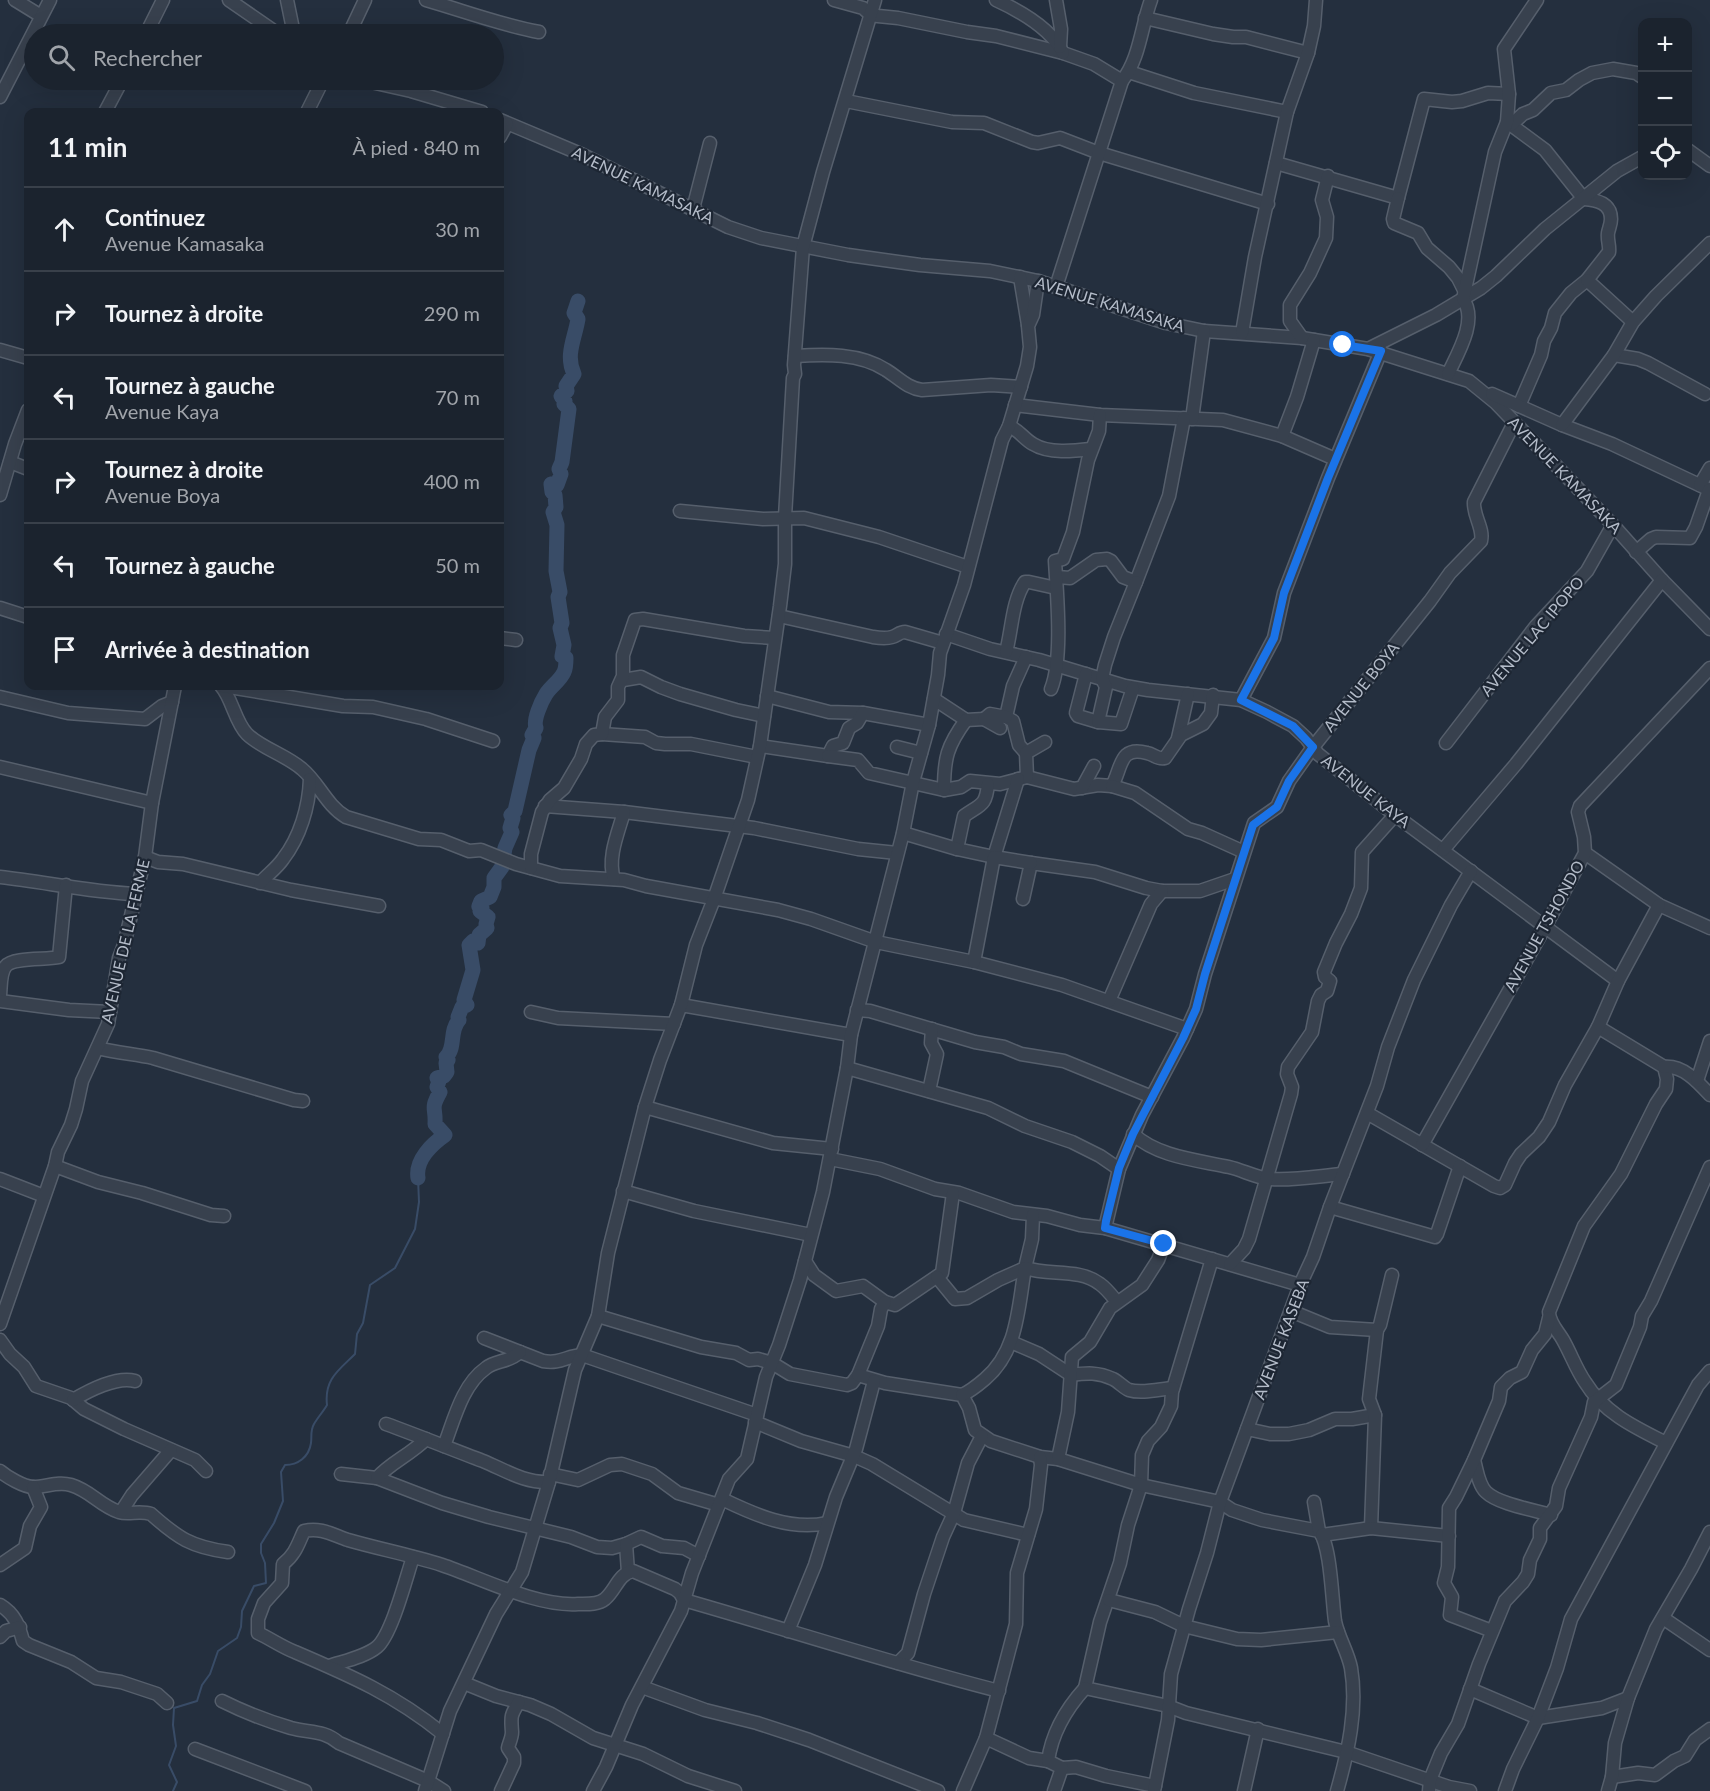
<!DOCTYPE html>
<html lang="fr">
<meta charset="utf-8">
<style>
body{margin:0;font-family:Lato,sans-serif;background:#282f3a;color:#f1f3f6}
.controls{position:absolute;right:18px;top:18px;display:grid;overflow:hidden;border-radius:12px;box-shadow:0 6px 24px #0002}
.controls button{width:54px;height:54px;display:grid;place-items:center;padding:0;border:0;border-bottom:2px solid #39404a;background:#1b232e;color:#f1f3f6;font:30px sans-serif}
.stop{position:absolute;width:18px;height:18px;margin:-14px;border:4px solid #1a73e8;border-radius:50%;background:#fff}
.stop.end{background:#1a73e8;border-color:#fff;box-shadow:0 2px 6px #0008}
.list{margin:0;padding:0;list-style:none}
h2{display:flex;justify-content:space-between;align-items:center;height:78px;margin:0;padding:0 24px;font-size:26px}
h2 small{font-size:20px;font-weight:400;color:#a0a4aa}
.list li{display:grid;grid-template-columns:39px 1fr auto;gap:18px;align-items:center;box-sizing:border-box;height:84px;padding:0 24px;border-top:2px solid #39404a}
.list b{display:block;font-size:22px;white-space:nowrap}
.list p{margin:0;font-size:20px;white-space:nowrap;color:#a0a4aa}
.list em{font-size:20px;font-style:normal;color:#a0a4aa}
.icon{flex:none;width:33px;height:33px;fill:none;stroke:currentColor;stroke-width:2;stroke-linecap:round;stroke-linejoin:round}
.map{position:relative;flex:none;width:1710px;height:1791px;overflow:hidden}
.search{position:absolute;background:#1b232e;box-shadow:0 6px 24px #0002;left:24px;top:24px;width:480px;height:66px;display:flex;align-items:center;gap:15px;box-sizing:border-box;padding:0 21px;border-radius:33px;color:#a0a4aa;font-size:22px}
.panel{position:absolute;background:#1b232e;box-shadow:0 6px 24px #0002;left:24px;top:108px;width:480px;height:582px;border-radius:12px}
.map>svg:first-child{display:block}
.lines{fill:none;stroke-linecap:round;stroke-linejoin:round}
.stream{stroke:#394c67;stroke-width:2}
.river{stroke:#394c67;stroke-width:15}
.minor-casing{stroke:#565f6c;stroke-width:15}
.minor{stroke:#38414e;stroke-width:12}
.route{stroke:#1a73e8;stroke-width:8}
.labels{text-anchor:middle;stroke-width:4.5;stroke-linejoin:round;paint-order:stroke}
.street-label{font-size:16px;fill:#b4bcc9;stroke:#1d2633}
</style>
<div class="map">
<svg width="1710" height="1791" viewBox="0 0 1710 1791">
<rect width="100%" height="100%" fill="#242f3e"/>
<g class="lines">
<path class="stream" d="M173 1791 177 1782 169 1765 176 1746 173 1725 174 1708 197 1701 202 1685 210 1674 218 1651 237 1638 241 1627 242 1611 254 1586 266 1583 265 1563 261 1553V1544L274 1523 283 1501 281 1472 285 1465C298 1465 309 1457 311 1443 312 1436 310 1431 314 1424 318 1417 323 1412 327 1405 324 1379 339 1370 355 1354L357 1334 363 1323 370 1285 395 1268 415 1229 419 1202 418 1178"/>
<path class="river" d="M418 1178C415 1160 432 1144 445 1135L435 1124C436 1106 430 1110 440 1092L437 1087 439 1081 437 1078 444 1076 447 1072 446 1063 448 1060 446 1057C456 1048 449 1031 459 1020L458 1017 462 1007 467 1005 464 1000 473 970 469 945 473 941 478 943 479 935 487 928 486 924 488 917 480 911 482 908 479 906 481 901 490 897 494 887V878L502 867 505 848 512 832 510 828 513 818 511 815 515 811 529 750 534 738 532 735 536 728C533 720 541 702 546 694 551 686 560 681 564 672 566 668 566 663 566 658L562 656 564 645 560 628 562 623 558 597 560 592 556 571 557 525 553 512 556 507 555 495 552 492 551 484 557 485 561 474 559 469 562 462 569 409 564 404 565 401 561 396 567 391 566 386 574 374C565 355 575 338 578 319L574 313 578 301"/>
<g class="minor-casing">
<g id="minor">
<path d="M15 0 41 16"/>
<path d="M229 0 278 34"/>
<path d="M287 0 294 34"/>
<path d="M426 0C464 11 501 25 539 32"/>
<path d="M834 0 863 8 871 15 878 16 898 18 967 32 996 36 1063 53 1094 64 1122 81"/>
<path d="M996 0C1020 11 1051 28 1063 53"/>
<path d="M1056 0 1061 29 1060 47"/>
<path d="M1145 18 1213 34 1233 37H1246L1308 53"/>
<path d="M146 34 163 0"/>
<path d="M349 34 365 0"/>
<path d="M1129 72 1194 93 1287 112"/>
<path d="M362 80 411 91 482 112"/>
<path d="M0 97 50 0"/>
<path d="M846 101 952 122 984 123 1032 142 1038 143 1060 138 1099 153 1268 204"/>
<path d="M105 112 122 80"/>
<path d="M307 112 323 80"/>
<path d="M500 120 583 155 728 227 761 238 848 255 920 265 990 271 1038 281 1166 323 1204 331 1302 338 1368 349 1469 381 1496 403 1613 525 1662 580 1710 629"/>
<path d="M1507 122 1545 150 1584 199C1597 200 1611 203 1611 219 1611 224 1609 228 1608 233 1607 240 1610 246 1609 252L1587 280 1571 293 1555 313 1551 328 1544 341 1541 355 1519 406"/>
<path d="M1511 125 1523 114 1533 110 1551 93 1566 90 1579 80 1592 73 1613 69 1636 73 1642 77"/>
<path d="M500 137 507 124"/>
<path d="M1688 150 1710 166"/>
<path d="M1276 163 1398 198 1424 99 1452 102 1462 101 1488 93 1509 94"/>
<path d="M1398 198 1393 219 1394 223 1418 233 1427 248 1449 267 1458 278 1465 292"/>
<path d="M693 209 710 143"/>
<path d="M1020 277 1028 325"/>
<path d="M1587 280 1633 322"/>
<path d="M1056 287 1122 81C1140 58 1141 27 1151 0"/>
<path d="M1242 333 1255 257 1287 112 1308 53 1314 26 1316 0"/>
<path d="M1302 338 1290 321V305L1310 273 1326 238 1327 217 1322 200 1328 176"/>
<path d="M1368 349 1436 315 1481 288 1496 276 1545 229 1617 171 1642 157"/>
<path d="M0 350 28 358"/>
<path d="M1614 355 1638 359 1648 363 1705 394"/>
<path d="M795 356C825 354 860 353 886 370 899 378 907 388 922 390L991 385 1021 387"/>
<path d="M1448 374C1458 353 1478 320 1463 299L1495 152 1507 122 1509 94 1504 49 1537 0"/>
<path d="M1492 394 1562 425 1612 444 1710 490"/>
<path d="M1015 405 1100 415 1223 420 1282 436 1335 459"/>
<path d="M1192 419 1204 331"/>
<path d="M1562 425 1614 355 1633 322 1656 296 1710 243"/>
<path d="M1009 426C1019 430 1024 439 1033 444 1049 454 1074 451 1091 449"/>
<path d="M1282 436 1297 397 1314 340"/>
<path d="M10 462 28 469"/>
<path d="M1700 485 1710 468"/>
<path d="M0 495 15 444 28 410"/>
<path d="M680 511 763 519 804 518 879 537 968 567"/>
<path d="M1636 552 1651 539 1656 537 1690 538 1696 527 1709 490"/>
<path d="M1057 577 1070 578 1096 560 1107 559 1111 561 1123 577 1136 582 1169 496 1184 418"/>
<path d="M0 608 28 617"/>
<path d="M779 616 873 637C879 638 886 639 892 637 897 636 899 632 905 632L943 643"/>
<path d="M946 634 990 649 1039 660 1125 686 1148 690 1241 700 1267 712 1293 726 1306 738 1318 754 1395 815 1618 981"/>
<path d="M500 638 516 640"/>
<path d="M1006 652C1012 630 1012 601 1025 582H1029L1056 588"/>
<path d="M1026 657 1013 686 1006 717 1013 721 1019 745 1026 753"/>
<path d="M1086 674 1076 713 1078 716 1098 722"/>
<path d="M623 680 641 677 661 687 680 694 736 710 764 716"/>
<path d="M221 686C232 698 235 722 247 734 261 748 286 755 302 769 319 783 326 805 346 817L419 839 441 840 469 851 481 850 516 864 560 876 624 880 646 886 778 910 811 919 876 942 974 962 1062 985 1187 1029"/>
<path d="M223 686 343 706 373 707 426 719 493 741"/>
<path d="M1133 688 1121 724 1098 722 1106 687 1102 679 1105 665 1114 637 1136 582"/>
<path d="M1051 689C1063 660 1057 594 1055 561L1063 559 1073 532 1088 460 1099 431 1100 415"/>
<path d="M767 696 829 712 863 713"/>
<path d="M0 697 68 713 145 719 162 706 172 702"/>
<path d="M934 699 966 720 984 719"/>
<path d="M1241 700 1274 638 1284 593 1328 478 1381 351"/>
<path d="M1000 728 984 719 990 714 1006 717"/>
<path d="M602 734 645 737 656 743 665 744H691L757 757"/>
<path d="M1178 738 1188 694"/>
<path d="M1446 743 1536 626 1587 571 1613 525"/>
<path d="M760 746 828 756 833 746 843 743 849 728 857 723 863 713 929 725"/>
<path d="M897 747 921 753"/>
<path d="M828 756 858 760 869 773 944 790 961 787 970 781 1000 784 1027 777 1074 789 1098 785 1112 786C1122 768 1119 745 1147 753 1154 754 1157 760 1165 758L1181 735 1203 724 1211 713 1213 695"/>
<path d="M0 767 152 803"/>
<path d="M1027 777 1026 753 1045 742"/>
<path d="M988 784C986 806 981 804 964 816L957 849 994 857 1018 779"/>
<path d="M1112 786 1135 793 1188 829 1202 833 1244 852"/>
<path d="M1082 788 1094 766"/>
<path d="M944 790C944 758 947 746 966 720"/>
<path d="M545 806 624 812 754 828 858 849 897 853"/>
<path d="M903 833 957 849"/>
<path d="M1443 850 1516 764 1662 580"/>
<path d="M1585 853 1659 905 1710 928"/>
<path d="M145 857 158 862 183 864 291 890 379 906"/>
<path d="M531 868V854L542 812 550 800 564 788 581 759 586 744 594 735 602 734 605 717 618 700V687L623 676V655L635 620 643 619 744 636 775 638"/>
<path d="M0 877C45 882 90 892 135 894"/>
<path d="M614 879C607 858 618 833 624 812"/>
<path d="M260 883C267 875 277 868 283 859 300 837 309 807 310 779"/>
<path d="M1023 899 1031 863 1095 872 1146 888 1162 891H1200L1235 879"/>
<path d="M974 962 994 857 1031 863"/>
<path d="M0 995C1 987 0 972 6 966 13 957 47 960 59 957L66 885"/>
<path d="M0 1001 69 1010 110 1012"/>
<path d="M1109 1001 1151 904 1162 891"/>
<path d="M681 1005 851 1035"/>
<path d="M857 1010 870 1011 975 1042 1004 1047 1021 1054 1064 1061 1152 1097"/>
<path d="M531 1012 558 1018 674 1024"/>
<path d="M1598 1027 1664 1067 1667 1079 1666 1089 1656 1104 1621 1174 1584 1226 1549 1312C1549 1323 1558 1331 1563 1340 1571 1354 1576 1369 1585 1382 1604 1413 1634 1427 1666 1443"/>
<path d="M98 1048C116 1053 135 1054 153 1058L294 1100 303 1101"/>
<path d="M1664 1067C1683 1065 1698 1082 1710 1095"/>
<path d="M847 1068 988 1108 1025 1126 1072 1142 1100 1156 1119 1169"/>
<path d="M1697 1081 1710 1041"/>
<path d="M929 1091 937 1054 931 1043 932 1029"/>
<path d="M645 1107 773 1143 832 1149"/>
<path d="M1367 1113 1494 1186 1500 1188 1505 1185 1515 1163 1521 1154 1539 1137 1549 1122 1565 1085 1598 1027 1618 981 1659 905"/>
<path d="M1133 1134C1158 1157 1197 1160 1229 1167 1242 1170 1255 1177 1269 1179 1294 1181 1319 1176 1343 1174"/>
<path d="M1422 1145 1545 927 1585 853 1584 837 1578 812 1580 806 1710 668"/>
<path d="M830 1159 880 1169 935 1189 959 1193 1013 1212 1047 1216 1080 1225 1105 1228 1300 1285"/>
<path d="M55 1166 98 1182 142 1193 211 1215 224 1216"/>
<path d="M0 1179 44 1196"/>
<path d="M623 1191 694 1211 811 1235"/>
<path d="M1330 1207 1435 1237 1437 1234 1460 1166"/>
<path d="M1105 1228 1119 1169 1142 1115 1183 1038 1196 1009 1205 974 1254 823 1277 807 1289 781 1313 747 1430 601 1450 573 1481 541C1484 528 1473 516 1474 502L1514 423"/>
<path d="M1212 1259 1172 1392 1171 1406 1161 1427 1148 1441 1142 1455 1141 1485 1128 1525 1120 1563 1100 1622 1085 1688 1168 1706 1186 1713 1346 1752 1449 1787 1470 1791"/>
<path d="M805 1261 814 1275 836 1291 863 1286 885 1302 895 1305 942 1273 953 1193"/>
<path d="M1230 1264 1244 1249 1249 1239 1291 1094 1292 1087 1287 1074 1288 1067 1312 1032 1318 1001 1321 995 1327 991 1330 981 1325 977 1324 972 1336 943 1351 914 1361 888 1362 852 1395 815"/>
<path d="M937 1277 955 1299 967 1298 998 1280 1025 1268 1032 1239 1033 1215"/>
<path d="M1291 1311 1330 1327 1377 1330"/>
<path d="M598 1316 701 1347 736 1353 749 1360 758 1359 772 1363 790 1374 847 1385 852 1383 858 1375 878 1326 881 1309 885 1302"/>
<path d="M0 1324 55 1166 58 1152 71 1125 76 1109 82 1081 108 1024 119 958 124 945 145 857 152 803 175 686"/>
<path d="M484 1338 543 1361C561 1364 566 1356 582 1355L757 1415"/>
<path d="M0 1340 10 1354 24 1367 36 1386 71 1398 84 1409 124 1429 195 1460 206 1471"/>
<path d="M1011 1342 1039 1354 1071 1375C1087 1373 1098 1372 1113 1379 1119 1382 1124 1388 1129 1390 1142 1394 1160 1389 1173 1388"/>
<path d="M858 1375 885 1383 962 1395 969 1408 975 1430 991 1441 1040 1457 1058 1459 1141 1485 1220 1502 1232 1510 1262 1520 1319 1531C1331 1545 1332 1601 1335 1621 1338 1637 1348 1652 1351 1668 1358 1709 1348 1752 1337 1791"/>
<path d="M962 1395C971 1391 978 1385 985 1379 1018 1351 1018 1308 1025 1268 1050 1276 1079 1268 1100 1284 1107 1289 1112 1296 1117 1302"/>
<path d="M73 1400C88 1391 117 1376 135 1381"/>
<path d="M755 1422 801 1441 854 1456 872 1464 964 1520 1028 1535"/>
<path d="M386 1424C419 1436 451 1449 483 1461 505 1470 524 1483 549 1482"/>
<path d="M1247 1429 1270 1434H1289L1309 1430 1335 1419H1352L1375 1415"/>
<path d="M444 1446C454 1420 462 1385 486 1368 496 1360 508 1363 520 1352"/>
<path d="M1058 1459 1068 1412 1072 1357 1090 1342 1110 1308 1142 1285 1158 1260 1164 1244"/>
<path d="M1474 1460C1477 1470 1478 1484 1486 1492 1498 1504 1534 1510 1551 1515"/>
<path d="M0 1471C7 1477 24 1487 33 1487 46 1487 58 1481 71 1485 91 1491 99 1505 119 1512 129 1515 140 1510 151 1514 178 1538 191 1547 228 1552"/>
<path d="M341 1474 377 1478 442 1503 489 1517 571 1537 597 1547 612 1548 626 1544 641 1537 662 1546 684 1548 699 1556"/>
<path d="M550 1474 578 1480 610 1465 622 1464 652 1474 678 1493 719 1505"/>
<path d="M377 1478C390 1463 410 1455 426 1439"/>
<path d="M722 1499C755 1515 791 1531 827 1523"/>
<path d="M1314 1502 1319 1531"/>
<path d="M121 1512 132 1495 171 1450"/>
<path d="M1371 1528 1375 1415 1369 1399 1377 1330 1380 1325 1392 1275"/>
<path d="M1322 1535 1371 1528 1449 1536"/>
<path d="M626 1544 628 1572"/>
<path d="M0 1565 25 1548 30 1526 41 1507 33 1487"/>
<path d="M1109 1600 1155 1612 1184 1626 1237 1639 1261 1640 1338 1632"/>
<path d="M0 1605C15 1614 19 1626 23 1641L29 1645 71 1662 96 1678 121 1682 157 1694 167 1703"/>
<path d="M1663 1618 1710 1650"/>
<path d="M788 1631 815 1565 836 1497 856 1449 874 1381"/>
<path d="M1492 1631 1450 1615 1452 1597 1444 1583 1448 1567 1449 1508 1456 1497 1474 1460 1499 1401 1501 1387 1510 1378 1522 1372 1532 1350 1545 1334 1549 1318"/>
<path d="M0 1637 6 1631 20 1627"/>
<path d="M898 1663 908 1653 924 1594 943 1537 954 1513 968 1463 982 1436"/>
<path d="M329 1666C344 1661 365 1657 377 1647 392 1634 406 1578 413 1557"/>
<path d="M464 1683 496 1696 530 1705 551 1714 593 1738 643 1754 688 1776 735 1791"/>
<path d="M642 1687 705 1710 757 1723 809 1740 938 1791"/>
<path d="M1470 1689 1538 1718 1602 1708 1628 1698"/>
<path d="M222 1701C244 1712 267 1721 291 1728 310 1733 324 1730 339 1743L428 1781 444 1791"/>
<path d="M443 1734C395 1695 351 1676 295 1652 282 1647 271 1639 258 1633V1619L264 1603 282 1583 283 1564C295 1555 298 1544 304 1531 321 1527 333 1535 348 1540 379 1549 411 1555 442 1565 481 1578 537 1607 578 1604 586 1604 598 1605 605 1599 616 1590 618 1574 633 1571L675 1589 680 1593 684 1600C789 1630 893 1664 999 1691"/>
<path d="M986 1738 1029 1758 1048 1761"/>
<path d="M195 1749 305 1791"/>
<path d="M1062 1768 1076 1767 1106 1776 1155 1786"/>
<path d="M1612 1777 1638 1773 1655 1775 1674 1761 1685 1756 1695 1740 1710 1729"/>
<path d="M425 1791 450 1711 496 1614 522 1572 549 1482 575 1370 598 1316 608 1253 645 1107 660 1060 681 1005 696 945 714 899 748 800 760 746 780 606 785 564V517L793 378 795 374 794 365 803 247 823 172 875 0"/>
<path d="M501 1791 514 1763V1757L508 1748C509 1743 512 1738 512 1732 511 1717 510 1716 519 1702"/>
<path d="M593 1791 606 1767 632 1705 681 1611 692 1573 729 1479 747 1459 766 1377 779 1345 800 1280 823 1192 847 1068 851 1035 903 833 913 782 929 725 938 675 940 653 964 585 1002 440 1009 426 1027 366 1030 347 1028 326 1033 315 1038 281"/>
<path d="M963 1791 986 1738 1016 1624 1017 1573 1036 1509 1041 1465 1040 1457"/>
<path d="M1054 1791 1062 1768 1048 1761C1052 1732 1066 1709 1085 1688"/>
<path d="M1154 1791 1168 1720 1171 1674 1189 1609 1207 1553 1220 1502 1300 1285 1313 1257 1330 1207 1377 1086 1388 1047 1414 980 1451 905 1471 871"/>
<path d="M1244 1791 1258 1729"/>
<path d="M1429 1791 1430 1780 1441 1753 1458 1724 1479 1664 1505 1601 1523 1582 1528 1574 1530 1560 1540 1539V1528L1556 1506 1559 1488 1591 1417 1594 1402 1616 1385 1640 1327 1642 1316 1651 1301 1710 1167"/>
<path d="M1505 1791 1513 1769 1538 1718 1557 1668 1571 1619 1686 1407 1698 1385 1710 1371"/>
<path d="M1608 1791 1612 1777 1615 1743 1628 1698 1656 1629 1691 1569 1710 1532"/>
</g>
</g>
<use href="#minor" class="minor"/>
</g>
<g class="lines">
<path class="route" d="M1164 1244 1105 1228 1106 1221 1119 1168 1133 1134 1183 1038 1196 1009 1205 974 1253 825 1277 807 1289 781 1313 747 1293 726 1241 700 1274 638 1284 593 1328 478 1381 351 1343 345"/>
</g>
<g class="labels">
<g class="street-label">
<text transform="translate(643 185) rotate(26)" y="6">AVENUE KAMASAKA</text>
<text transform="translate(1110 304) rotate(17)" y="6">AVENUE KAMASAKA</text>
<text transform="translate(1565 475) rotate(46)" y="6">AVENUE KAMASAKA</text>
<text transform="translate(1532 636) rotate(-50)" y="6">AVENUE LAC IPOPO</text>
<text transform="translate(1361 687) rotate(-51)" y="6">AVENUE BOYA</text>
<text transform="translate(1366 791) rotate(38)" y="6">AVENUE KAYA</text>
<text transform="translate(1544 926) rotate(-61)" y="6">AVENUE TSHONDO</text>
<text transform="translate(125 941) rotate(-77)" y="6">AVENUE DE LA FERME</text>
<text transform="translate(1281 1339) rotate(-69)" y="6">AVENUE KASEBA</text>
</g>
</g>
</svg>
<div class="controls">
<button>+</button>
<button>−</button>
<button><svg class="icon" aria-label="locate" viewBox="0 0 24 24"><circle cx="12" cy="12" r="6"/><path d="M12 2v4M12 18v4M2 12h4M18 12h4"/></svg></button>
</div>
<div class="stop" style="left:1343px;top:345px"></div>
<div class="stop end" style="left:1164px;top:1244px"></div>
<div class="search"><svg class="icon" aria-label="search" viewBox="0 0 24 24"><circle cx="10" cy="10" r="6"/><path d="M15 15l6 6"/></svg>Rechercher</div>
<section class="panel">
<h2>11 min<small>À pied · 840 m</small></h2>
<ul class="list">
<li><svg class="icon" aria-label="ahead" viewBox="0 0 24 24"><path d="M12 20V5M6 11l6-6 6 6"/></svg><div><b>Continuez</b><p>Avenue Kamasaka</p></div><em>30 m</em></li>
<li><svg class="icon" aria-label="right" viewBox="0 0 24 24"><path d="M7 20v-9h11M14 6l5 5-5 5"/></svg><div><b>Tournez à droite</b></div><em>290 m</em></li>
<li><svg class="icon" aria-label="left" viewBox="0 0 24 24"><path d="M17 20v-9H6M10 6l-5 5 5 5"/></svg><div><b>Tournez à gauche</b><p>Avenue Kaya</p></div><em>70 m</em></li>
<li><svg class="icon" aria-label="right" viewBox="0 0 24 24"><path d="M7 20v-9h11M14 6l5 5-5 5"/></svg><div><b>Tournez à droite</b><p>Avenue Boya</p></div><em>400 m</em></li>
<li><svg class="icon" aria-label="left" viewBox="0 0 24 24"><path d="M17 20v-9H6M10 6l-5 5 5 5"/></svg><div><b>Tournez à gauche</b></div><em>50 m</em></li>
<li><svg class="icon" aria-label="arrive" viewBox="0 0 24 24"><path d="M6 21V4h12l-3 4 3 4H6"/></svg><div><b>Arrivée à destination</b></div></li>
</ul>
</section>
</div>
